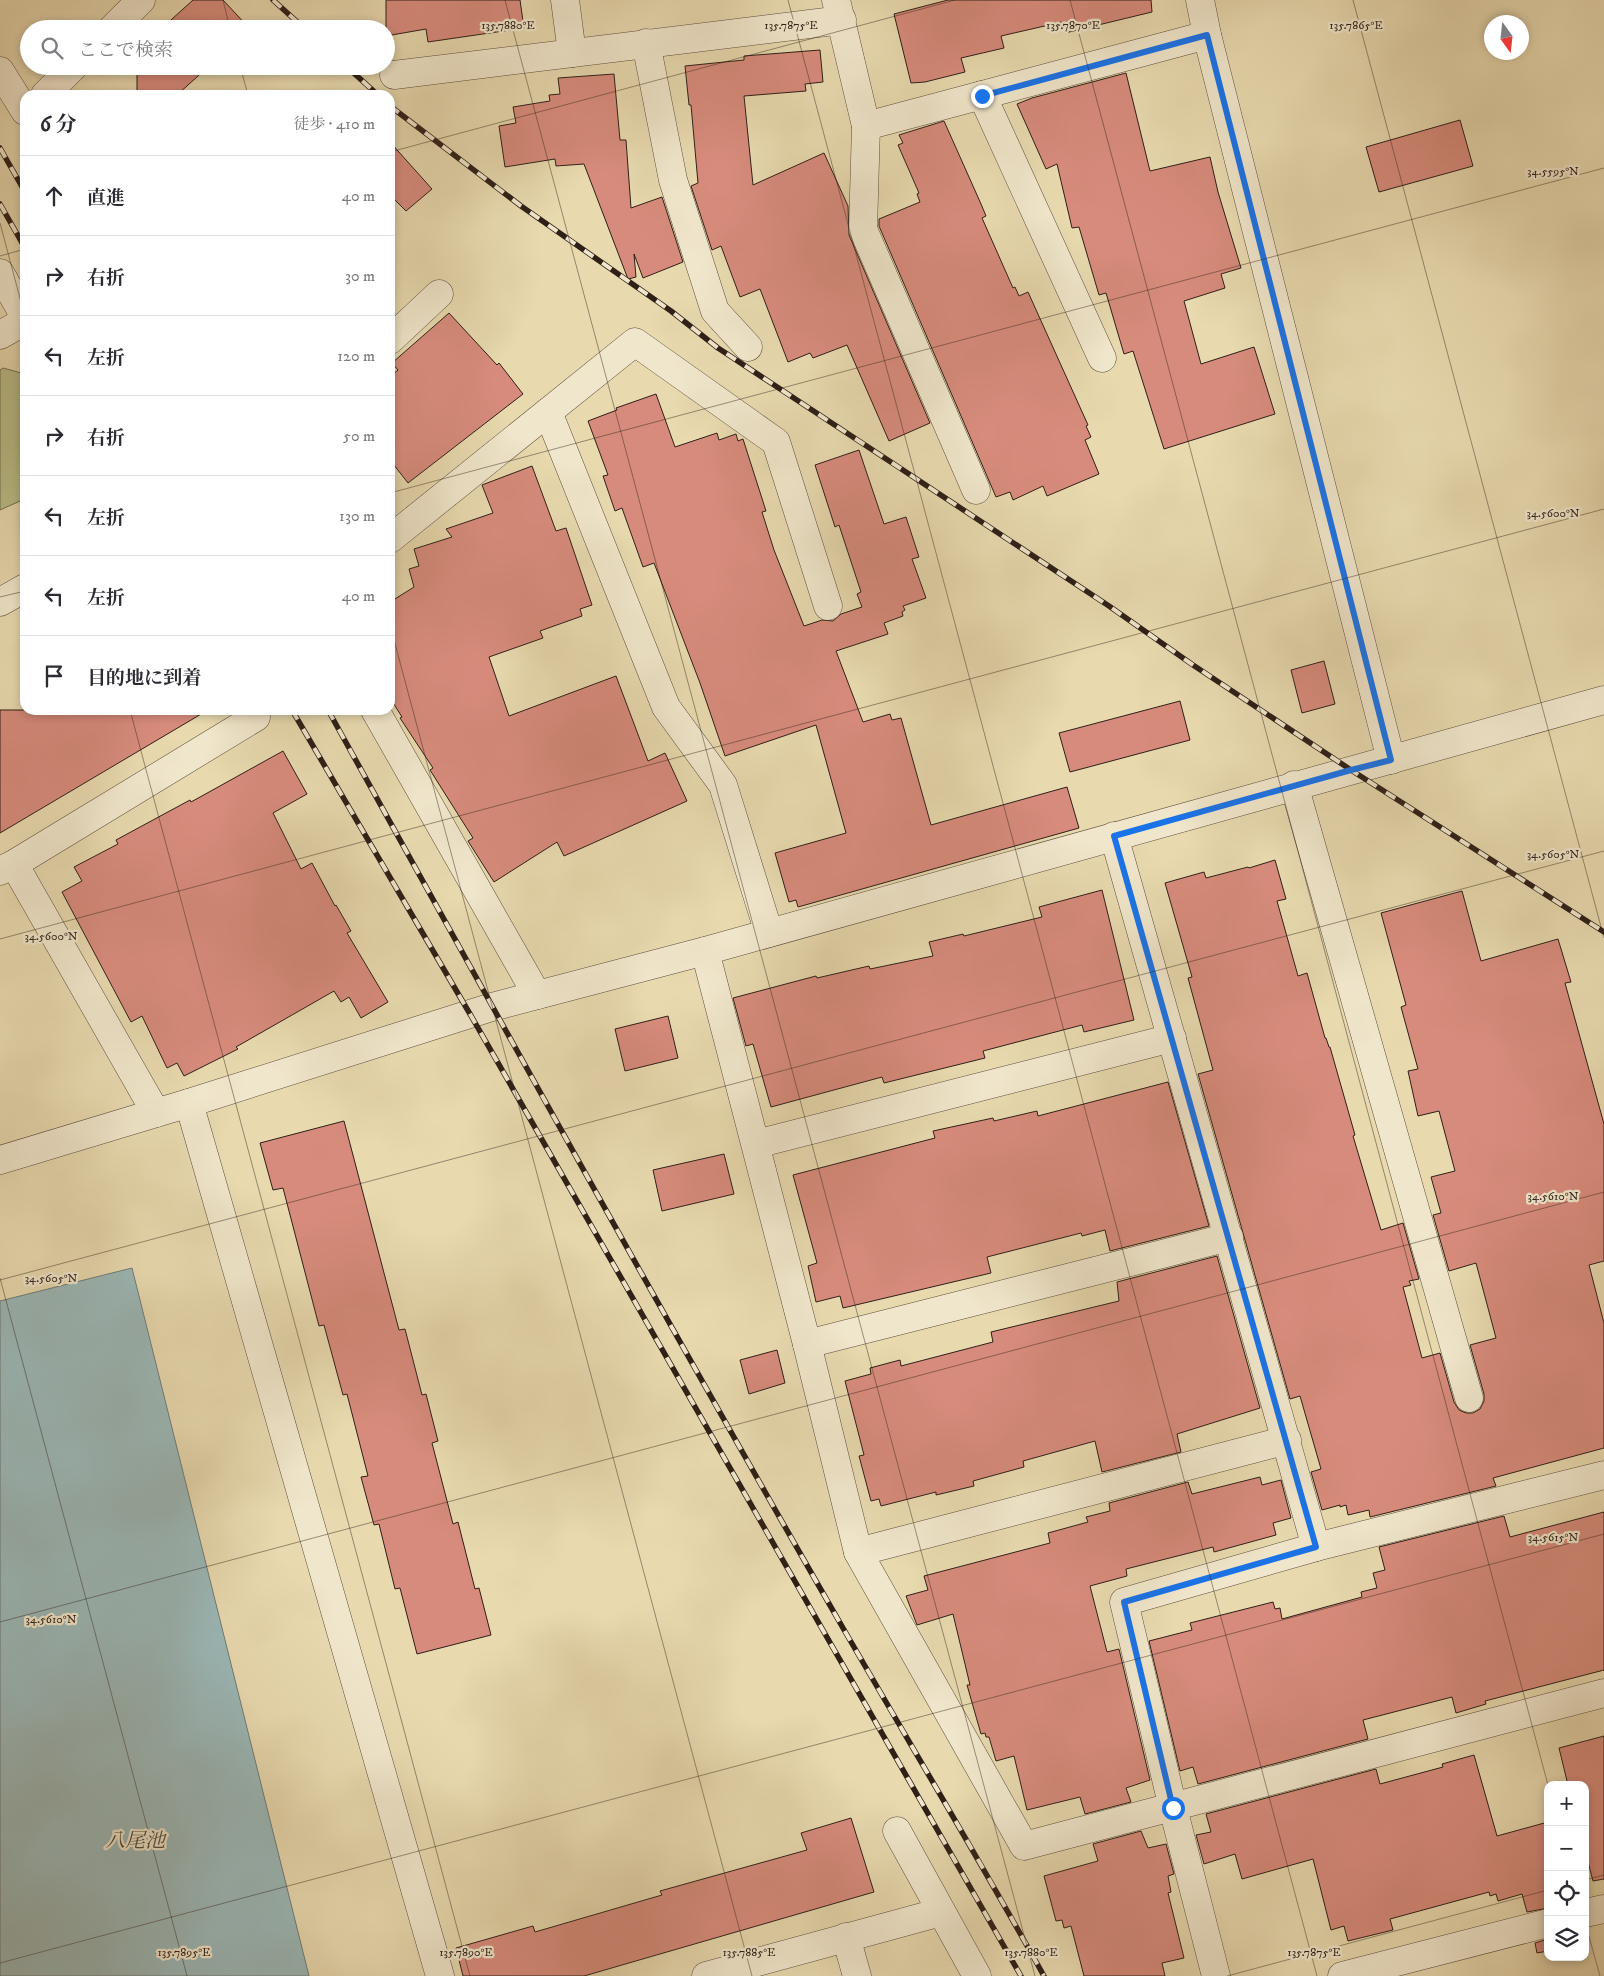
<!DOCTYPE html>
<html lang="ja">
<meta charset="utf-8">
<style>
body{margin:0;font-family:"IM FELL DW Pica","Noto Serif JP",serif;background:#f7f7f7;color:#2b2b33}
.controls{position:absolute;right:15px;bottom:15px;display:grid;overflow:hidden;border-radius:10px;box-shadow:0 2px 8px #0003}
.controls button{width:45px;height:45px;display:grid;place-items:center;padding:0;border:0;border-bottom:1px solid #e1e1e2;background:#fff;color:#2b2b33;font:25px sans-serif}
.compass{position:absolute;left:1484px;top:15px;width:45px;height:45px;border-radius:50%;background:#fff;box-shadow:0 2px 8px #0003;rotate:165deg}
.stop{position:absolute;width:15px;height:15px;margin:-11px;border:4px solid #1a73e8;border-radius:50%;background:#fff}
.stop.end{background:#1a73e8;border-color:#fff;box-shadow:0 1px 5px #0008}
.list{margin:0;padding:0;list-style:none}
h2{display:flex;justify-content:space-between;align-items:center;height:65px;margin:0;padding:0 20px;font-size:21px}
h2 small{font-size:16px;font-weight:400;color:#7c7c81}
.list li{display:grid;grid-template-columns:32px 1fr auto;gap:15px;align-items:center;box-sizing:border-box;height:80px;padding:0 20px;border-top:1px solid #e1e1e2}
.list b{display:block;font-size:19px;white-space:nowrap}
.list em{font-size:16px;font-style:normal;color:#7c7c81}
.icon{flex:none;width:28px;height:28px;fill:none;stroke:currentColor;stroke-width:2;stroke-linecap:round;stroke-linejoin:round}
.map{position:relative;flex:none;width:1604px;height:1976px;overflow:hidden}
.search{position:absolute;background:#fff;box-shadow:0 2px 8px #0003;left:20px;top:20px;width:375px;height:55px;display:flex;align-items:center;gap:12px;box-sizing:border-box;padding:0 18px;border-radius:28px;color:#7c7c81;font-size:19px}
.panel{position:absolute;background:#fff;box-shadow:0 2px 8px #0003;left:20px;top:90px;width:375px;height:625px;border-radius:15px}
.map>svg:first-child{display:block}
.green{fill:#babe88;stroke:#746e50}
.water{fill:#9bb7b6;stroke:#6f7a76}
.building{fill:#d78b7c;stroke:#2e1f17}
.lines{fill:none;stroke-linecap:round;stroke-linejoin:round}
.street-casing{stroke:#5c4e3d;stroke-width:29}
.street{stroke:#f0e6cb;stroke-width:28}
.rail-casing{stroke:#2e1f17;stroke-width:5.5}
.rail{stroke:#f0e6cb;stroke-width:4;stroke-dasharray:11;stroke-linecap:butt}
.route{stroke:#1a73e8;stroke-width:6}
.ticks{fill:none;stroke:#2e1f17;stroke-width:1;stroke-opacity:0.45}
.labels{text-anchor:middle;stroke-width:4.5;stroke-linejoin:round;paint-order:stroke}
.water-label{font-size:20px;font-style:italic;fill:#4f4d47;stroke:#f0e6cb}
.ticks-label{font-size:12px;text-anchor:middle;fill:#2e1f17;stroke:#f0e6cb;stroke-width:4.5;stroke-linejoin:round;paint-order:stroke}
</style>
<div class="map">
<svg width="1604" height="1976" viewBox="0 0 1604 1976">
<rect width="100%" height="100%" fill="#e8d9af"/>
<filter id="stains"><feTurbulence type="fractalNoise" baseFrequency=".004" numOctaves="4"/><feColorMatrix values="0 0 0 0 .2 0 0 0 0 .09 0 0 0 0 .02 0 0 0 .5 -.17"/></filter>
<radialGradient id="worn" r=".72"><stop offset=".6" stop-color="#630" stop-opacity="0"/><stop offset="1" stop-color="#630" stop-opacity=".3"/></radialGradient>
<path class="green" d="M3 368 25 374V511L20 501 0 510V370Z"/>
<path class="water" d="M132 1268 309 1976H0V1301Z"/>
<g class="building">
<path d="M193 0H223L250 29H161Z"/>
<path d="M386 0H520L524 28 428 42 426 29 386 36Z"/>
<path d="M948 0H1151L1152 12 1065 33 1062 22 1001 36 1004 48 961 58 965 72 925 82 911 83 894 14Z"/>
<path d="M820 50 823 82 805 84 806 91 744 96 753 185 824 153 848 206 849 235 930 423 889 441 847 345 813 358 810 353 788 362 760 289 740 297 721 246 712 250 691 186 698 183 691 105H689L685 66 744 60V56Z"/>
<path d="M137 66H209L177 95H137Z"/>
<path d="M1126 73 1150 171 1210 157 1218 192 1241 268 1221 274 1225 288 1184 301 1201 364 1254 347 1275 414 1164 449 1133 351 1124 354 1106 293 1099 295 1079 227 1072 228 1057 164 1046 169 1017 104 1032 98Z"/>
<path d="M614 74 620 140H626L631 208 662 197 683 262 643 278 634 254 636 277 628 279 584 164 556 166 555 159 505 167 499 126 516 123 513 107 550 101 549 95 560 94 558 78Z"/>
<path d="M1460 120 1473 166 1379 192 1366 147Z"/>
<path d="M944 121 981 204 986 216 982 218 1013 288 1015 287 1019 296 1028 292 1088 425 1086 426 1091 437 1085 440 1099 474 1047 496 1043 486 1013 500 1010 492 996 497 879 226V219L920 202 917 194 919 193 898 145 903 143 899 135Z"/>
<path d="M390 142 432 189 406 211 390 195Z"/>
<path d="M449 313 497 365 499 363 523 394 408 483 390 460V377L398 370 392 363Z"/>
<path d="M656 394 675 447 717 433 719 440 736 434 738 441 743 439 766 511 762 512 774 550 804 626 822 620 833 621 841 614 862 607 857 594 861 592 839 525 835 527 815 465 859 450 884 524 906 517 919 557 912 559 926 598 903 606 905 610 902 612 903 616 884 623 888 634 836 651 863 722 890 714 892 720 901 718 931 825 1067 787 1079 828 798 907 796 900 789 902 775 853 846 833 816 725 725 756 700 683 654 563 643 567 622 508 615 511 603 476 608 475 588 421 617 410 616 408Z"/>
<path d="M532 466 556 531 566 528 592 605 580 609 582 616 540 631 543 638 489 657 509 716 616 676 648 761 665 753 687 801 564 856 557 842 494 882 468 841 473 838 430 770 433 768 400 718 402 717 390 698V602L414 587 409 569 419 566 414 549 452 537 446 529 493 513 482 485Z"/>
<path d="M1324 661 1335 704 1302 713 1291 670Z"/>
<path d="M1180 701 1190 740 1070 772 1059 733Z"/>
<path d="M0 710H208L0 833Z"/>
<path d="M283 751 307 794 273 813 301 869 312 863 335 906 336 905 351 931 347 933 388 1002 361 1018 349 997 341 1002 334 991 236 1047 238 1049 184 1076 177 1063 167 1068 142 1016 131 1022 62 892 82 881 74 867 118 844 116 840 190 800 191 802Z"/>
<path d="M1275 860 1286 899 1277 901 1298 976 1307 973 1325 1038H1326L1329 1047H1330L1355 1135 1353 1136 1381 1230 1403 1223 1419 1279 1409 1281 1411 1285 1403 1287 1422 1358 1440 1353 1454 1402 1459 1410 1466 1413H1473L1480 1409 1484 1401V1394L1470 1345 1496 1338 1476 1263 1449 1271 1433 1215 1441 1213 1431 1177 1455 1171 1439 1111 1418 1116 1408 1071 1418 1069 1401 1007 1406 1005 1381 913 1462 891 1481 961 1558 939 1571 982 1565 983 1604 1124V1261L1589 1265 1604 1323V1448L1493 1478 1496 1486 1370 1517 1369 1510 1348 1515 1346 1505 1340 1507V1505L1322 1510 1311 1472 1321 1469 1300 1396 1290 1399 1198 1074 1213 1070 1188 978 1192 977 1165 883 1204 872 1206 878 1248 867 1249 868Z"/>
<path d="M1102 890 1134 1020 1084 1032 1082 1025 983 1051 985 1058 884 1083 882 1077 771 1107 753 1044 746 1046 733 998 816 976 817 978 869 966 870 969 933 956 929 942 963 934 964 936 1042 917 1039 907Z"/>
<path d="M668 1016 678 1058 625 1071 615 1029Z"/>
<path d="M1168 1082 1209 1226 1110 1251 1105 1230 1082 1236 1081 1233 987 1257 991 1273 843 1308 840 1296 816 1302 808 1266 817 1263 793 1175 935 1138 933 1131 993 1118 994 1121 1037 1111 1038 1116Z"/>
<path d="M344 1121 399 1330 405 1329 422 1395 426 1394 438 1441 432 1443 453 1524 458 1522 475 1589 479 1588 491 1635 417 1654 400 1588 395 1589 379 1524 374 1525 361 1477 368 1476 347 1394 343 1395 324 1325 319 1326 283 1188 273 1190 260 1143Z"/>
<path d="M724 1154 734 1194 662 1211 653 1170Z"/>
<path d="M1217 1256 1260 1408 1177 1434 1181 1452 1102 1472 1095 1441 1023 1461 1024 1467 973 1481 974 1486 936 1495V1492L881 1506 879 1499 871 1501 859 1456 864 1455 845 1381 871 1374 870 1368 900 1360 901 1366 993 1342 991 1332 1119 1301 1117 1282Z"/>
<path d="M777 1350 785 1383 749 1394 740 1360Z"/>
<path d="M1260 1477 1262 1485 1281 1480 1291 1518 1273 1523 1276 1535 1214 1552 1213 1547 1126 1569 1127 1576 1090 1586 1107 1652 1119 1649 1150 1780 1126 1788 1131 1802 1085 1814 1080 1797 1027 1810 1014 1756 996 1761 989 1737H986L985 1733 981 1734 967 1685H970L953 1614 917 1625 906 1596 928 1590 924 1576 1050 1543 1048 1533 1088 1522 1086 1517 1110 1511 1109 1503 1188 1482 1192 1494Z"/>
<path d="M1604 1512V1670L1485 1701 1486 1704 1456 1713 1452 1697 1363 1720 1368 1739 1198 1784 1193 1767 1180 1771 1149 1641 1192 1630 1190 1623 1273 1602 1275 1609 1280 1608 1282 1619 1362 1597 1361 1592 1377 1588 1373 1573 1385 1570 1379 1547 1504 1516 1510 1537Z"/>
<path d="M1604 1736V1879L1593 1881 1587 1858 1585 1859V1785H1568L1559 1748Z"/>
<path d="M1474 1755 1497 1836 1548 1822V1908L1527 1912 1522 1894 1498 1901 1496 1894 1490 1896 1489 1892 1390 1919 1393 1930 1348 1941 1344 1926 1331 1930 1313 1859 1242 1879 1235 1854 1204 1864 1196 1835 1211 1832 1206 1814 1376 1769 1380 1784 1443 1767 1442 1764Z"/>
<path d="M851 1818 874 1892 584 1976H463L456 1948 533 1926 535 1932 662 1895 660 1891 807 1850 801 1833Z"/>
<path d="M1141 1831 1148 1848 1166 1844 1174 1874 1168 1876 1171 1892 1168 1893 1184 1958 1162 1963 1165 1976H1084L1071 1926 1064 1928 1062 1920 1056 1921 1044 1876 1098 1861 1093 1844Z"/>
<path d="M1548 1939V1951L1537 1953 1535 1943Z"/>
</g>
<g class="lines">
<g class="street-casing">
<g id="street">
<path d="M565 0 572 53"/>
<path d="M836 0 866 126 863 229 976 490"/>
<path d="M1200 0 1207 35 1391 760"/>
<path d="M112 29 141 0"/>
<path d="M646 43 673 180 715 311 748 347"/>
<path d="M0 71 25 111"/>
<path d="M394 75 842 20"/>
<path d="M45 95 74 66"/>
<path d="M982 95 1102 358"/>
<path d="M866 126 1207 35"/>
<path d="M0 273 25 317"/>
<path d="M0 335 25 321"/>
<path d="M390 340 439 294"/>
<path d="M548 412 666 707 723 785 769 933"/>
<path d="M390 539 635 342 776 442 828 606"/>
<path d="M0 602 25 588"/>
<path d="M375 710 537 995"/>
<path d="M1294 785 1469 1398"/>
<path d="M1114 836 1316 1547"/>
<path d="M14 864 256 717 253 710"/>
<path d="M0 871 14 864 156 1113"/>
<path d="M705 951 807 1344 858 1552 1024 1846 1604 1693"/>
<path d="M189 1103 440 1976"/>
<path d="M756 1144 1172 1038"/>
<path d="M0 1160 189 1103 492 1007 705 951 1604 700"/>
<path d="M807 1344 1229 1237"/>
<path d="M858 1552 1287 1440"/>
<path d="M897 1831 977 1976"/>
<path d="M1585 1913 1604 1909"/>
<path d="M846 1937 857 1976"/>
<path d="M706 1976 941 1912"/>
<path d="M1216 1976 1173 1808 1124 1602 1316 1547 1604 1475"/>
<path d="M1342 1976 1548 1923"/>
</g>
</g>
<use href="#street" class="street"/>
<g class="rail-casing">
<g id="rail">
<path d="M273 0 305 29"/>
<path d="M346 66 378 95"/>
<path d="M390 106 521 206 671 311 718 348 1109 606 1193 665 1351 770 1604 932"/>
<path d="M0 148 25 192"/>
<path d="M0 204 25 248"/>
<path d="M292 710 470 1014 1021 1976"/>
<path d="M328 710C498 1017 668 1324 843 1628 910 1744 979 1859 1044 1976"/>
</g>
</g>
<use href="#rail" class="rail"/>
</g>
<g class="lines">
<path class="route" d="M982 96 1207 35 1391 760 1351 770 1114 836 1316 1547 1124 1602 1173 1808"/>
</g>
<path class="ticks" d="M223 0 230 29M505 0 1035 1976M788 0 1317 1976M1070 0 1548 1785M1353 0 1604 938M240 66 248 95M390 152 955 0M0 223 25 317M0 256 25 249M390 493 1604 168M0 597 25 591M390 625 752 1976M130 710 470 1976M0 939 1604 509M0 1278 187 1976M0 1280 1604 851M0 1622 1604 1192M1585 1880 1604 1875M1585 1922 1600 1976M0 1963 1604 1534M1227 1976 1548 1890"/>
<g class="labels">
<g class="water-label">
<text x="135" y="1847">八尾池</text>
</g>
</g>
<g class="ticks-label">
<text x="508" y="29">135.7880°E</text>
<text x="791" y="29">135.7875°E</text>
<text x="1073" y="29">135.7870°E</text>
<text x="1356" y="29">135.7865°E</text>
<text x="1553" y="175">34.5595°N</text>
<text x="1553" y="517">34.5600°N</text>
<text x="1553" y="858">34.5605°N</text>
<text x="51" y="940">34.5600°N</text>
<text x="1553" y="1200">34.5610°N</text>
<text x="51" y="1282">34.5605°N</text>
<text x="1553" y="1541">34.5615°N</text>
<text x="51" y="1623">34.5610°N</text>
<text x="184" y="1956">135.7895°E</text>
<text x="466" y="1956">135.7890°E</text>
<text x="749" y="1956">135.7885°E</text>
<text x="1031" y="1956">135.7880°E</text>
<text x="1314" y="1956">135.7875°E</text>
</g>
<rect width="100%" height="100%" filter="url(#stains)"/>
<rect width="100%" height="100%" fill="url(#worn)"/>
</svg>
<div class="controls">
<button>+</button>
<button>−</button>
<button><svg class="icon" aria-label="locate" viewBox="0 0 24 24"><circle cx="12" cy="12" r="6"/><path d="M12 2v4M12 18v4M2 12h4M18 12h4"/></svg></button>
<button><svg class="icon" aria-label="layers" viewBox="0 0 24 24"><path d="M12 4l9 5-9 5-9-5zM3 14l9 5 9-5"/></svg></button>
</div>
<svg class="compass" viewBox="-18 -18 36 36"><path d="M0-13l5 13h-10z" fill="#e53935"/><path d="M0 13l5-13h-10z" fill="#7c7c81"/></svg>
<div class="stop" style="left:1173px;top:1808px"></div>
<div class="stop end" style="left:982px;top:96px"></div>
<div class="search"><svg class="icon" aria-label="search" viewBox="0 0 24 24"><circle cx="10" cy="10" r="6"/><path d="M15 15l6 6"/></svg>ここで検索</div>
<section class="panel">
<h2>6 分<small>徒歩 · 410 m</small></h2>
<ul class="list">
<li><svg class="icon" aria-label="ahead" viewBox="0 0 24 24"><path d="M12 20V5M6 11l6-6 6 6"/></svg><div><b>直進</b></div><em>40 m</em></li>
<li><svg class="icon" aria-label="right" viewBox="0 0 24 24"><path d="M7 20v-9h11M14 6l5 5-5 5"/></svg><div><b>右折</b></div><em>30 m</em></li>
<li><svg class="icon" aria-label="left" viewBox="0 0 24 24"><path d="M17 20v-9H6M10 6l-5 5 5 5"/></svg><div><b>左折</b></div><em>120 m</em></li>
<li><svg class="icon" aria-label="right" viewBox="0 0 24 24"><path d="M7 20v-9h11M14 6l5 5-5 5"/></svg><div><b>右折</b></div><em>50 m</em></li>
<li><svg class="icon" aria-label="left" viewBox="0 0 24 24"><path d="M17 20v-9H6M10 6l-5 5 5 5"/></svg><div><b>左折</b></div><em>130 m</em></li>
<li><svg class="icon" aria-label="left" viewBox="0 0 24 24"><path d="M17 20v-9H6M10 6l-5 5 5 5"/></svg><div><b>左折</b></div><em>40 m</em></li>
<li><svg class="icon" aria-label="arrive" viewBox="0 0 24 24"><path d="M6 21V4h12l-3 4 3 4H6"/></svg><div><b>目的地に到着</b></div></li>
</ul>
</section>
</div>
